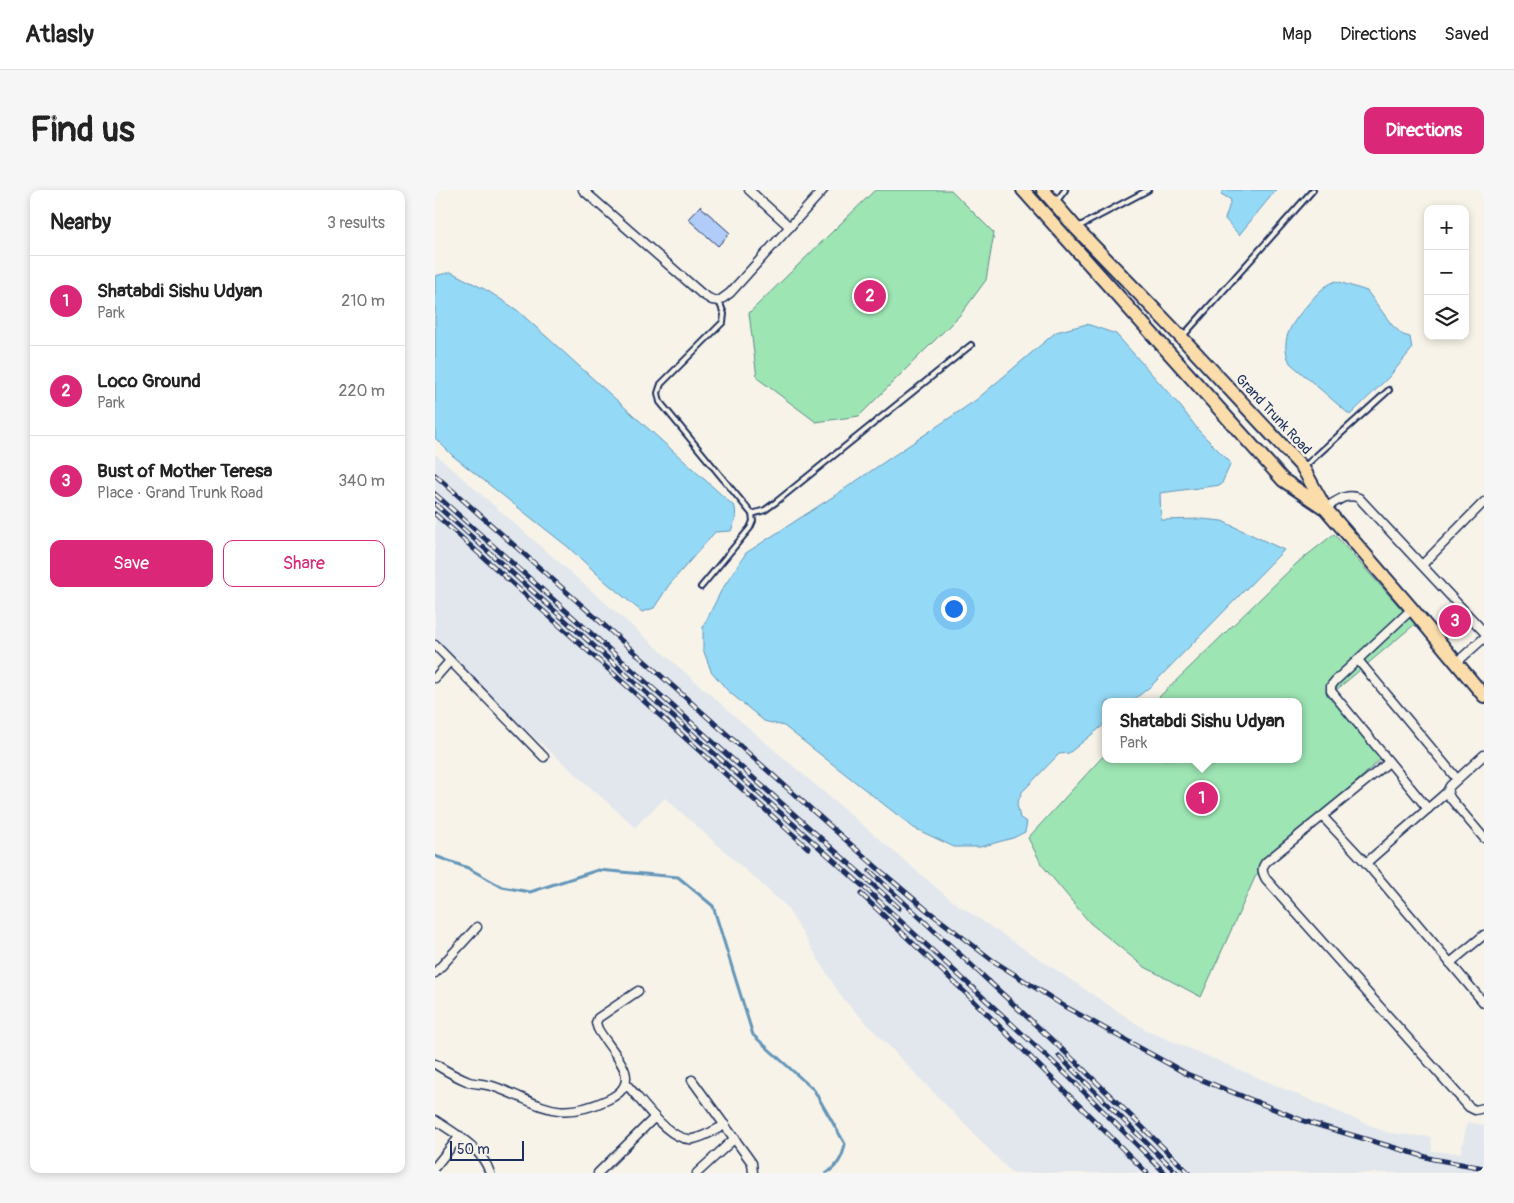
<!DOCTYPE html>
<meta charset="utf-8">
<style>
body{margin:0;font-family:Pangolin,sans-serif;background:#f6f6f6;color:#222}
.controls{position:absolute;right:15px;top:15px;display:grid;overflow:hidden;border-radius:10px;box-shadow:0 2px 8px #0003}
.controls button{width:45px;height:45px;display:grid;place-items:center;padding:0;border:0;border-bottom:1px solid #e0e0e0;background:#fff;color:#222;font:25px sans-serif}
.scale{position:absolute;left:15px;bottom:12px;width:74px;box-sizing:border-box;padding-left:5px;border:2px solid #1b2f5e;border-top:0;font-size:14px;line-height:18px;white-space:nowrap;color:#1b2f5e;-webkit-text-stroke:4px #f7f3e8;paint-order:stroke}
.you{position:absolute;left:518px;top:418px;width:18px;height:18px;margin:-12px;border:4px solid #fff;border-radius:50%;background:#1a73e8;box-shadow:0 0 0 8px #1a73e833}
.badge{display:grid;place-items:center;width:32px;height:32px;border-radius:50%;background:#db2777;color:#fff;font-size:16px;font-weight:700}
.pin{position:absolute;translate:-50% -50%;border:2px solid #fff;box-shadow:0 1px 5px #0006}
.popup{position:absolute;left:667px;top:508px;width:200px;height:65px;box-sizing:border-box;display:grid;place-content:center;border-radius:10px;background:#fff;filter:drop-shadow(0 1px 4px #0005);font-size:16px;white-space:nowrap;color:#767676}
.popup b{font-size:19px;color:#222}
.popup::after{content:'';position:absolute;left:50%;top:100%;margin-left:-10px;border:10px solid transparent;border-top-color:#fff}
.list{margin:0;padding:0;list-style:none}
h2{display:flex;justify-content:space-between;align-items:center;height:65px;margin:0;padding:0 20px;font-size:21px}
h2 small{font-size:16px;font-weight:400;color:#767676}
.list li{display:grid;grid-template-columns:32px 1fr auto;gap:15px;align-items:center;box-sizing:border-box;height:90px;padding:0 20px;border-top:1px solid #e0e0e0}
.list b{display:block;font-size:19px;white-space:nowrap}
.list p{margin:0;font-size:16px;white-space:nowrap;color:#767676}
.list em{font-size:16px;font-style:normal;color:#767676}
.actions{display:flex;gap:10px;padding:15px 20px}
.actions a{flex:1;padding:11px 0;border:1px solid #db2777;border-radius:10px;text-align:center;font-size:18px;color:#db2777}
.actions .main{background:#db2777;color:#fff}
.icon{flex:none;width:28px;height:28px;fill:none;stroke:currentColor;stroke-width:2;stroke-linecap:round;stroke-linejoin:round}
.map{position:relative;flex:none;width:1049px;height:983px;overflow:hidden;border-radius:10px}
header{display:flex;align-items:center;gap:30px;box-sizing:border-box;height:70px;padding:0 25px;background:#fff;border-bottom:1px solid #e0e0e0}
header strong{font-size:24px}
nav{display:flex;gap:28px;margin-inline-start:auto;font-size:18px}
.intro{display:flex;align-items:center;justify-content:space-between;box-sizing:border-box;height:120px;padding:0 30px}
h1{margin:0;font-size:35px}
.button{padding:12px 22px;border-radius:10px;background:#db2777;color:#fff;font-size:18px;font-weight:700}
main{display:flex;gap:30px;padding:0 30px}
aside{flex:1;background:#fff;border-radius:10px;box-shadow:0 2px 8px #0003}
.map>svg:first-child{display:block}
.built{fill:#e2e7ed}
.green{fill:#9de5b3;stroke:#5c8a88}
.water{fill:#94d9f5;stroke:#6495b9}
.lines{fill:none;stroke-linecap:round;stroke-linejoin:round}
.stream{stroke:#6495b9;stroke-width:3}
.building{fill:#b1ccf9;stroke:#1b2f5e}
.service-casing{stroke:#1b2f5e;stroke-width:8}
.minor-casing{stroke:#1b2f5e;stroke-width:11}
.primary-casing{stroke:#1b2f5e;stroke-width:16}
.service{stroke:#f7f3e8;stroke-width:4}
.minor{stroke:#f7f3e8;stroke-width:8}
.primary{stroke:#fbddab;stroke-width:12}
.rail-casing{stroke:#1b2f5e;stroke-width:5}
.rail{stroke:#f7f3e8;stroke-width:3;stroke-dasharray:9;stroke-linecap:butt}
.labels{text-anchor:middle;stroke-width:5;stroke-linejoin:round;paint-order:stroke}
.street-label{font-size:14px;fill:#1b2f5e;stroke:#f7f3e8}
</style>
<header>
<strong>Atlasly</strong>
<nav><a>Map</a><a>Directions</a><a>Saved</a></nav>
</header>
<div class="intro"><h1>Find us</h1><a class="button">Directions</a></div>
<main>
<aside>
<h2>Nearby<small>3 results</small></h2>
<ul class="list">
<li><span class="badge">1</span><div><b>Shatabdi Sishu Udyan</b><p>Park</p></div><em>210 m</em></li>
<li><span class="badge">2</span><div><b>Loco Ground</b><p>Park</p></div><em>220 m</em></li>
<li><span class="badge">3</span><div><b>Bust of Mother Teresa</b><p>Place · Grand Trunk Road</p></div><em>340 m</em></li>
</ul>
<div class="actions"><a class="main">Save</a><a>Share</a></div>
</aside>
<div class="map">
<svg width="1049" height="983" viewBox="0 0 1049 983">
<rect width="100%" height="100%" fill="#f7f3e8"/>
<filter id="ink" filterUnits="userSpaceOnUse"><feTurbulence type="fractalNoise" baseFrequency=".02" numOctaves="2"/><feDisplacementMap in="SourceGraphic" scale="10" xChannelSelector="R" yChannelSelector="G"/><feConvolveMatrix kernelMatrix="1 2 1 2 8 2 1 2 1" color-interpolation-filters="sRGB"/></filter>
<g filter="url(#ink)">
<path class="built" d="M0 264 331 553 516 710 711 840 953 943 996 947 997 961 1026 963 1032 932 1049 935V983H577L407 808 351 716 230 608 200 637 48 502 0 453Z"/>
<g class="green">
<path d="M440 0H516L559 43 551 90 526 124 424 226 381 232 322 188 314 123Z"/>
<path d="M899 344 980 434 894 506 948 567 821 685 766 807 708 776 655 733 607 675 593 648 671 563V569H863V512H719L862 373Z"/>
</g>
<g class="water">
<path d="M789 0H841L804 45 790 29 796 10 786 4Z"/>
<path d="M16 82 53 101 82 120 300 317 301 328 296 341 280 342 234 395 219 418 207 422 172 393 133 357 18 266 0 248V86Z"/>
<path d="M901 91 932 101 957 135 968 145 975 147 977 159 954 187 915 225 855 173C843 148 859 131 874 113 883 103 888 96 901 91Z"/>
<path d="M652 134 681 144 746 217 764 241 796 273 786 295 725 303 726 330 767 329 787 331 849 360 716 496 696 512H671V533L634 563 624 564 587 602 582 614 585 628 592 632 590 642 578 648 545 657H519L479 638 349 536 329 531 293 501 276 481 268 459V437L286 401 311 363 396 308 541 210 621 142Z"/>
</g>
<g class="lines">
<path class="stream" d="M0 666 33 678 67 697 95 702 163 680 243 687 278 716 318 845 379 900 410 954C408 966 403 977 391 983"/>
</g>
<path class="building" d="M265 16 295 43 283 56 253 29Z"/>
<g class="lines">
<g class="service-casing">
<g id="service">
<path d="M621 12 630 0"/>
<path d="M643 37 713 0"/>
<path d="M748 146 878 0"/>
<path d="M870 276 954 200"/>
<path d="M317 324 330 320 341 312 536 155"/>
<path d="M266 397 315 338 318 331 317 324 225 212 223 203 226 194 288 132 289 124 284 111"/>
</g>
</g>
<g class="minor-casing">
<g id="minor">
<path d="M148 0 267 104 277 110 284 111 295 103 388 0"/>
<path d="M314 0 355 37"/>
<path d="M890 318C901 312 911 302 924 308L1049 442"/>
<path d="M987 375 1049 312"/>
<path d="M977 419 900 491 896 496V501L993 619"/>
<path d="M0 455 109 567"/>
<path d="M923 470 1022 589"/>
<path d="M1021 473 1049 448"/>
<path d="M0 488 15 471"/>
<path d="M1049 565 1015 596 1012 602 1016 609 1049 648"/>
<path d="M954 572 831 672C826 678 827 682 831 689L1034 917 1040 920 1049 918"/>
<path d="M888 627 931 673 1049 813"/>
<path d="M931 673 1012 602"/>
<path d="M1015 773 1049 745"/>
<path d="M0 783 42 737"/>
<path d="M0 874C11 881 22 887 34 892 42 894 52 894 60 897 107 914 121 933 172 910 181 906 191 899 191 888 192 875 170 852 163 839L161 833 163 828 203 801"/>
<path d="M257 890 317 973 318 983"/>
<path d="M191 894C206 909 234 953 258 949 269 947 280 940 290 935"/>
<path d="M0 930C21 944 47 958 55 983"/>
<path d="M0 977 25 946"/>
<path d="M163 983 220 927"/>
<path d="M262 983 300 948"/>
</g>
</g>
<g class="primary-casing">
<g id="primary">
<path d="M588 0 848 290 888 317"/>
<path d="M608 0 641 38 747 148 868 278 890 318 977 419 1049 506"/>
</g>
</g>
<use href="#service" class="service"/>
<use href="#minor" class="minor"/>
<use href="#primary" class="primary"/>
<g class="rail-casing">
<g id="rail">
<path d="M0 285 448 683 493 721 557 770 629 816 752 884 869 931 998 969 1049 978"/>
<path d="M0 304 464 718"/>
<path d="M0 314 432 700 633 886 730 983"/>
<path d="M0 324 373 658"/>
<path d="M435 681 645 876 754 983"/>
<path d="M426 704 537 809 712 983"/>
<path d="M624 866 742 983"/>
</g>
</g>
<use href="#rail" class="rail"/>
</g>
</g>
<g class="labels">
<g class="street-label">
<text transform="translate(839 224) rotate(47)" y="5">Grand Trunk Road</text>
</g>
</g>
</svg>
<div class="controls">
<button>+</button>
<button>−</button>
<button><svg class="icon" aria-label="layers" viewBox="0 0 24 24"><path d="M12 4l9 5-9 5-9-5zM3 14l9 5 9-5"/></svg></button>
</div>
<div class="scale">50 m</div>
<div class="you"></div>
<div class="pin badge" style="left:767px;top:608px">1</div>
<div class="popup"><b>Shatabdi Sishu Udyan</b>Park</div>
<div class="pin badge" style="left:435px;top:106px">2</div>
<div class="pin badge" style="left:1020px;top:431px">3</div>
</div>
</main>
